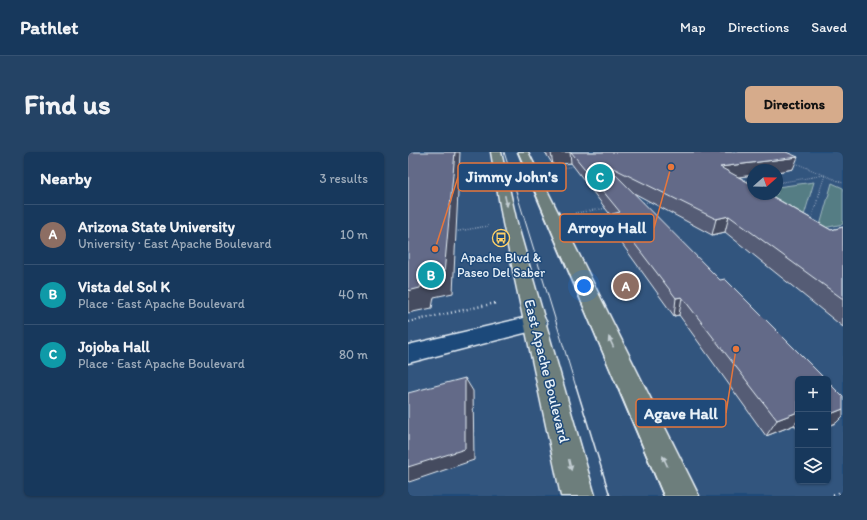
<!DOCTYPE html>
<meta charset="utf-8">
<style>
body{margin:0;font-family:Itim,sans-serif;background:#244365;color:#f1f3f6}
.controls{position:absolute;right:12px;bottom:12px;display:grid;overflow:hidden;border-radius:6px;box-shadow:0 1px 3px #0004}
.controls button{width:36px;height:36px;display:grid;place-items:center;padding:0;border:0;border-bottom:1px solid #365272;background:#17385c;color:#f1f3f6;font:20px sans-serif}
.compass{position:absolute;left:339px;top:12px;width:36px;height:36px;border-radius:50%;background:#17385c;box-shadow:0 1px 3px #0004;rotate:70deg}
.you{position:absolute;left:176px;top:134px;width:14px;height:14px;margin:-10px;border:3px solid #fff;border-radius:50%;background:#1a73e8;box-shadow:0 0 0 6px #1a73e833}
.badge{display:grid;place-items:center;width:26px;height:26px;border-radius:50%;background:#d6ab8b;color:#fff;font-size:13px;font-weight:700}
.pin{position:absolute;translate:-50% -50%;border:2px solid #fff;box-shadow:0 1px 4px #0006}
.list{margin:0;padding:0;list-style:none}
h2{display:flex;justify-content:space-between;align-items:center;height:52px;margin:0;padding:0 16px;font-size:17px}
h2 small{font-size:13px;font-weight:400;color:#9eacbb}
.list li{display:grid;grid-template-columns:26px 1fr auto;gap:12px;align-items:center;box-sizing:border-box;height:60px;padding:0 16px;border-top:1px solid #365272}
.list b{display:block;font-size:15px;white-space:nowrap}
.list p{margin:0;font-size:13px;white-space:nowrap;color:#9eacbb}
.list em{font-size:13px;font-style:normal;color:#9eacbb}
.icon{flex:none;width:22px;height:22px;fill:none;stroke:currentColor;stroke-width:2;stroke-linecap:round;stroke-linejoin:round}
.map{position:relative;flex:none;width:435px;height:344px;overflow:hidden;border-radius:6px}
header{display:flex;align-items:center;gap:24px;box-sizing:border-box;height:56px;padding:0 20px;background:#17385c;border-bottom:1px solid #365272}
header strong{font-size:19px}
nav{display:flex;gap:22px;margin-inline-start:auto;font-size:14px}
.intro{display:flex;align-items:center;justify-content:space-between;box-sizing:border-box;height:96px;padding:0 24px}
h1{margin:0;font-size:28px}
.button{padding:10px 18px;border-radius:6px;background:#d6ab8b;color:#111;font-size:14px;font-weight:700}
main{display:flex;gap:24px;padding:0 24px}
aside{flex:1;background:#17385c;border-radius:6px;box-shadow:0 1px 3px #0004}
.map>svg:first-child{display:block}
.built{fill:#33547e;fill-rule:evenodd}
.green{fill:#557d84;stroke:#9eb7be}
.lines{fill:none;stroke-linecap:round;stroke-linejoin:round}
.minor-casing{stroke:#e8f1f8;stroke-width:3}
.major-casing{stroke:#e8f1f8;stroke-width:3}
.path-far4{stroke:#e8f1f8;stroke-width:1;stroke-dasharray:0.5 1.5;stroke-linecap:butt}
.path-far3{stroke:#e8f1f8;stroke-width:1.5;stroke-dasharray:0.5 2;stroke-linecap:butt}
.path-far2{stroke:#e8f1f8;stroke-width:2;stroke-dasharray:1 2.5;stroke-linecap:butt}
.path-far1{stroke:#e8f1f8;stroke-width:2.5;stroke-dasharray:1 3;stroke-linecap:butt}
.path{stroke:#e8f1f8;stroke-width:3.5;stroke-dasharray:1.5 4;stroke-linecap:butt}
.minor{fill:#1f4a7a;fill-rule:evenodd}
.major{fill:#6d7e7c;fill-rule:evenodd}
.tram-far1{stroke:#e8f1f8;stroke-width:1}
.tram{stroke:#e8f1f8;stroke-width:1.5}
.wall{fill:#555c75;stroke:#e8f1f8}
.shaded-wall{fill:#454b5f;stroke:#e8f1f8}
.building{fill:#636b88;stroke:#e8f1f8}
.oneway{fill:#c3ced3}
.labels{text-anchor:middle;stroke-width:3;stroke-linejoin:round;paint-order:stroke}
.far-poi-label{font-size:13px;fill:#e8f1f8;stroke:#1f4a7a}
.street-label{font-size:15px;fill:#e8f1f8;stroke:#1f4a7a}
.leader{fill:none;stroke:#e8773b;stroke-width:1.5}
.callout-dot{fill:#e8773b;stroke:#1f4a7a;stroke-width:1.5}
.callout{fill:#1f4a7a;stroke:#e8773b;stroke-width:1.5}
.callout-label{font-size:16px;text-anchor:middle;font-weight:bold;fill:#e8f1f8}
</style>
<header>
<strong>Pathlet</strong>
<nav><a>Map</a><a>Directions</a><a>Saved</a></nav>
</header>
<div class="intro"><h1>Find us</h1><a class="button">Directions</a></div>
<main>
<aside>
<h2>Nearby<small>3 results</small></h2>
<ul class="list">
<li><span class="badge" style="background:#8d6e63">A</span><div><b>Arizona State University</b><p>University · East Apache Boulevard</p></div><em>10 m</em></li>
<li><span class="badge" style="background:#0f9aa8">B</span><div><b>Vista del Sol K</b><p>Place · East Apache Boulevard</p></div><em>40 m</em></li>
<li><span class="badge" style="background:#0f9aa8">C</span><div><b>Jojoba Hall</b><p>Place · East Apache Boulevard</p></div><em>80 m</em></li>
</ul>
</aside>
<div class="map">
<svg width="435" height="344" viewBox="0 0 435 344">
<rect width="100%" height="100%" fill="#1f4a7a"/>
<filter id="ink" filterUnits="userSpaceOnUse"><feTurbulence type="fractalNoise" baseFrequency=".025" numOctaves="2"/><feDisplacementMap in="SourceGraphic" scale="8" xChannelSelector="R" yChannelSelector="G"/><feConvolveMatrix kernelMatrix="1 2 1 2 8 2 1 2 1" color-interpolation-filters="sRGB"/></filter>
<g filter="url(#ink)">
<path class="built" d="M0 0H435V344H0ZM345 18H369V42H345ZM390 227H420V329H390Z"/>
<g class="green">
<path d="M406 30 395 67 352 42H369V35Z"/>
<path d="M424 31 435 36V72L411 77Z"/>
</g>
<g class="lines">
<g class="minor-casing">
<path id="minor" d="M128 163 136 166 139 171 136 176 0 211V193Z"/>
</g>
<g class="major-casing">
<g id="major">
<path d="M83 0H93L109 71 187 344H153L95 71Z"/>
<path d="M110 0H120L291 344H256Z"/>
</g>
</g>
<g class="path-far4">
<path d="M385 10 435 31"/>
<path d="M145 17 168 14"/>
<path d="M47 20 70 17"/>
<path d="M369 31 417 23 412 38"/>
</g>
<g class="path-far3">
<path d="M233 51 246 49"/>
<path d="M167 61 200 56"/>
<path d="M403 68 413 37"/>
<path d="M45 80 80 74"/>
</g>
<path class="path-far2" d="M86 151H88"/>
<path class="path-far1" d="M0 170 88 151"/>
<path class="path" d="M425 344 435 340"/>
<use href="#minor" class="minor"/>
<use href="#major" class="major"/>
<g class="tram-far1">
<path d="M96 0 168 235"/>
<path d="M110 0 209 235"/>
</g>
<g class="tram">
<path d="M168 234 202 344"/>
<path d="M209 234 255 344"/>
</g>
</g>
<path class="wall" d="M137 0H378L385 17 369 20V18L345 23 331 25 423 78 435 75V175L317 80 304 83 224 40 390 227V278L386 273 358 284 271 163 266 164 204 78V65L163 11 145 13Z"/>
<g class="shaded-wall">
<path d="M47 0H52L45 141 26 145 24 156 0 161V139Z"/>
<path d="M151 0H162L163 11 145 13 143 1Z"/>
<path d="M390 5 385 17 369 20V18H345V23L310 28 312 15Z"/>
<path d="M321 64 317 80 304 83 308 67Z"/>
<path d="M274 145 271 163 266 164 268 146Z"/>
<path d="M57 226 65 239 66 308 1 330 0 329V315Z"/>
<path d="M435 257V264L428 271 420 274V263Z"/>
<path d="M390 260V268L386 273 358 284 369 268Z"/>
</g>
<g class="building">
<path d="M0 0H47L36 122 15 126 12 136 0 139Z"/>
<path d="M163 0H378L390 5 312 15 345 33V42H360L423 78 435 75V147L321 64 308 67 197 12 312 128 317 127 417 227H390V260L369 268 274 145 268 146 204 62 212 60Z"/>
<path d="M57 226V297L0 315V241Z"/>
<path d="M420 230 435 245V257L420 263Z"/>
</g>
<defs><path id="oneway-solid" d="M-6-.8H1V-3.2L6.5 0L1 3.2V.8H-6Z"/></defs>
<g class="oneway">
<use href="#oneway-solid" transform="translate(98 49) rotate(78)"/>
<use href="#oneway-solid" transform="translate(203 190) rotate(-115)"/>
<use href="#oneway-solid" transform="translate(257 309) rotate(-115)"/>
<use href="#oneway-solid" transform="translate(162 313) rotate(77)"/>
</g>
</g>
<defs>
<g id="bus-ring" transform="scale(0.9)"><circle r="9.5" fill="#1f4a7a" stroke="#ffd166" stroke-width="1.5"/><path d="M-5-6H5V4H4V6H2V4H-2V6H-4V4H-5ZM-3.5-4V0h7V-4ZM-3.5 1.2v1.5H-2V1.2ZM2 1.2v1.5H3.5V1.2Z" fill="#ffd166"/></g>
</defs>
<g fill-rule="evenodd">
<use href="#bus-ring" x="93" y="86"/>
</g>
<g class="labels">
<g class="far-poi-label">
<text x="93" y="110">Apache Blvd &amp;<tspan x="93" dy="15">Paseo Del Saber</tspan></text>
</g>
<g class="street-label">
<text transform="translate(139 219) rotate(76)" y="5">East Apache Boulevard</text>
</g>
</g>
<path class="leader" d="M27 97L50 25M263 15L246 76M328 197L318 261"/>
<g class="callout-dot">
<circle cx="27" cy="97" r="4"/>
<circle cx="263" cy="15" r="4"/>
<circle cx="328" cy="197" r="4"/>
</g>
<g class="callout">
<rect x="50" y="11" width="108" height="28" rx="4"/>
<rect x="152" y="62" width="94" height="28" rx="4"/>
<rect x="228" y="247" width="90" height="28" rx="4"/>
</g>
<g class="callout-label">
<text x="104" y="30">Jimmy John's</text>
<text x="199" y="81">Arroyo Hall</text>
<text x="273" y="267">Agave Hall</text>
</g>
</svg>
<div class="controls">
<button>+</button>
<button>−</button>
<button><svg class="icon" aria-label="layers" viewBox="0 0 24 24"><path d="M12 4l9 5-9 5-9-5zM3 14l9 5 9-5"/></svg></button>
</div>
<svg class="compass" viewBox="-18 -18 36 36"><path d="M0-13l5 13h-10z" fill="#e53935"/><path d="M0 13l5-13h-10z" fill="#9eacbb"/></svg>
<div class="you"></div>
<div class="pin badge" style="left:218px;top:134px;background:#8d6e63">A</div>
<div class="pin badge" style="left:23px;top:123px;background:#0f9aa8">B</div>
<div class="pin badge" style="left:192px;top:25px;background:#0f9aa8">C</div>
</div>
</main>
